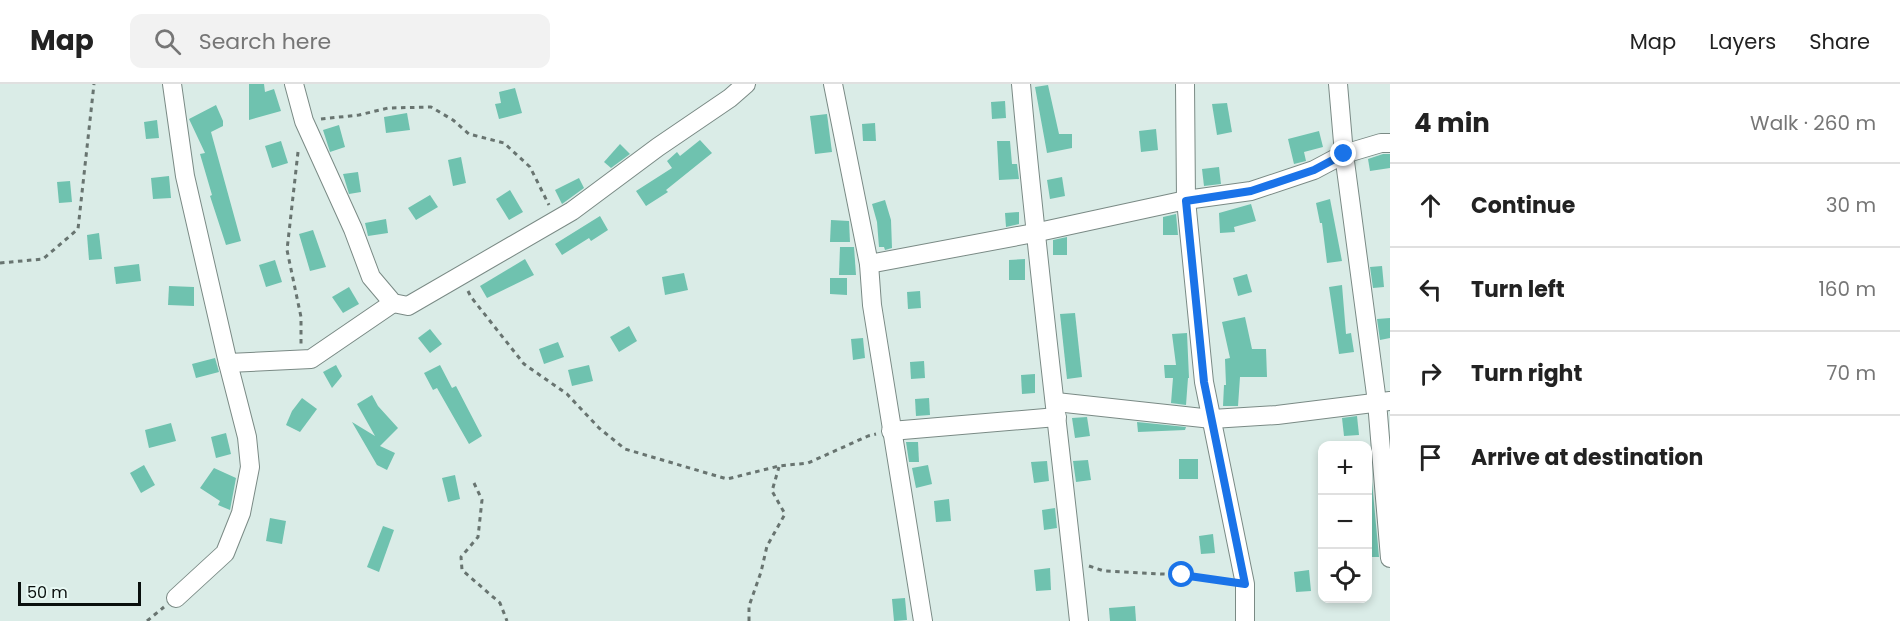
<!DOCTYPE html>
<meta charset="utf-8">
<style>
body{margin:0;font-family:Poppins,sans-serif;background:#f2f2f2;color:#222}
.controls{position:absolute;right:18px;bottom:18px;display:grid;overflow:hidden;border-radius:12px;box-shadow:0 3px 9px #0003}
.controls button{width:54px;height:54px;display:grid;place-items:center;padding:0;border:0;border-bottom:2px solid #e0e0e0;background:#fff;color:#222;font:30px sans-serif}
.scale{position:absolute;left:18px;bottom:15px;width:123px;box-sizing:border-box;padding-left:6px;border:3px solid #090f0d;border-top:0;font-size:16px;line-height:21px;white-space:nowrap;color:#090f0d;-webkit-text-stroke:4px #e8f9f4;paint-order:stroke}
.stop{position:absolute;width:18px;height:18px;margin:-14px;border:4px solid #1a73e8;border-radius:50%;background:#fff}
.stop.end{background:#1a73e8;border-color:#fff;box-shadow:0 2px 6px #0008}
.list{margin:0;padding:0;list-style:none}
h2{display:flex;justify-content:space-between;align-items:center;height:78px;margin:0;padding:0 24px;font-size:26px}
h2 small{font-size:20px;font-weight:400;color:#767676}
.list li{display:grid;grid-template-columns:39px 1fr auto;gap:18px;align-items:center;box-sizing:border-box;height:84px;padding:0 24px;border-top:2px solid #e0e0e0}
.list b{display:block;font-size:22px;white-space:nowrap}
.list em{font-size:20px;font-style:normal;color:#767676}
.icon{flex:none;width:33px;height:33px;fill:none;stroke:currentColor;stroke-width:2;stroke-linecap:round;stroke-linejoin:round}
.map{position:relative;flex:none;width:1390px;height:537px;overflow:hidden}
header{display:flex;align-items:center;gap:36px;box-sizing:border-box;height:84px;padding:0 30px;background:#fff;border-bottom:2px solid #e0e0e0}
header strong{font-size:28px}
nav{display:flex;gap:33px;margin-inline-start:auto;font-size:21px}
.search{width:420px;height:54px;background:#f2f2f2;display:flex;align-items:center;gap:15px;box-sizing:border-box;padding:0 21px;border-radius:12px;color:#767676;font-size:22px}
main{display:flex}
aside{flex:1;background:#fff}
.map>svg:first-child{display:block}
.building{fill:#6fc2af}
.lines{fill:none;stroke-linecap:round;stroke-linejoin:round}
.minor-casing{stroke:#7a8a85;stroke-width:20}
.path{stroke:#687470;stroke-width:3;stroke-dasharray:4.5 4.5;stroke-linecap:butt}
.minor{stroke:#fff;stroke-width:18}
.route{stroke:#1a73e8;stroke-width:8}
</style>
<header>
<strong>Map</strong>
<div class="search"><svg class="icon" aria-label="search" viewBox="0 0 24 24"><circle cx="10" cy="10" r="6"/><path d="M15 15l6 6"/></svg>Search here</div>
<nav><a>Map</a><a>Layers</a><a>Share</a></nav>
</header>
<main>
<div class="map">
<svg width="1390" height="537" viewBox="0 0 1390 537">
<rect width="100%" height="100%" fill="#daece7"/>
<g class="building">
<path d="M249 0H264L265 8 274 5 281 27 249 36Z"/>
<path d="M1048 1 1059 50H1072V64L1047 69 1035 3Z"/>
<path d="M515 4 522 29 499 35 495 20 501 19 499 8Z"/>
<path d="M1005 17 1006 34 992 35 991 18Z"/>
<path d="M1227 19 1232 48 1217 51 1212 20Z"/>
<path d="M216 21 223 37V42L211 48 241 157 226 161 210 112 212 111 200 70 205 69 189 35Z"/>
<path d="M407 29 410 46 386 49 384 33Z"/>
<path d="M827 30 832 68 815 70 810 32Z"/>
<path d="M157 36 159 54 146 55 144 38Z"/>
<path d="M875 39 876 57H863L862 40Z"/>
<path d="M339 41 345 63 330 68 323 46Z"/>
<path d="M1156 45 1158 66 1141 68 1139 47Z"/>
<path d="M1319 47 1323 63 1304 68 1306 77 1294 80 1288 55Z"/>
<path d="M700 56 712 69 666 106 668 108 646 122 636 107 672 84 667 77 677 68 680 72Z"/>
<path d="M281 57 288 79 272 84 265 62Z"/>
<path d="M997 57H1010L1012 80H1017L1019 95 999 96Z"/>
<path d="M620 60 630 70 611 84 604 78Z"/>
<path d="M1383 70H1390V84L1370 87 1368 75Z"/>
<path d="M461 73 466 99 453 102 448 76Z"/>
<path d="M1219 83 1221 100 1204 102 1202 85Z"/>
<path d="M358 88 361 108 349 110 343 90Z"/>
<path d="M169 92 171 114 153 115 151 94Z"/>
<path d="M1062 93 1065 112 1050 115 1047 96Z"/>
<path d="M579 94 584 104 562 120 555 106Z"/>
<path d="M70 97 72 118 59 119 57 98Z"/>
<path d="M510 106 523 128 509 136 496 115Z"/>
<path d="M430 111 438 123 416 136 408 124Z"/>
<path d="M1330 115 1342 177 1327 179 1322 139H1320L1316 119Z"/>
<path d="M885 116 891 136 892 164 885 166 884 163H879L877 138 872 120Z"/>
<path d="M1251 120 1256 137 1234 143 1235 148 1220 149 1219 129Z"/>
<path d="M1019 128V140L1006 143 1005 129Z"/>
<path d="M1176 130 1178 151H1163V133Z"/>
<path d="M600 132 608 146 591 157 589 154 562 171 555 160Z"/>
<path d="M386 135 388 149 368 152 365 139Z"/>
<path d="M831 136 849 137 850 158H830Z"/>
<path d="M313 146 326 183 310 187 299 150Z"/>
<path d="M99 149 102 175 89 176 87 151Z"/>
<path d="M1067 153V171H1053V156Z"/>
<path d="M840 163H854L856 191H839Z"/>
<path d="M525 175 534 191 487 214 480 202Z"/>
<path d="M1025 175V196H1009V176Z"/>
<path d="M275 176 282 198 266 203 259 181Z"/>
<path d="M139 180 141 197 116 200 114 183Z"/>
<path d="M1382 182 1384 203 1373 204 1370 183Z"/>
<path d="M684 189 688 206 665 211 662 193Z"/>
<path d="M1247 190 1252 208 1238 212 1233 194Z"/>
<path d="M830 194H847V211L830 210Z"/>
<path d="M1342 201 1346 250 1351 249 1354 268 1339 270 1329 203Z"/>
<path d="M169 202 194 203V222L168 221Z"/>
<path d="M349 203 359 220 343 229 332 213Z"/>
<path d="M920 207 921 224 908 225 907 208Z"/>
<path d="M1075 229 1082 293 1067 295 1060 230Z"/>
<path d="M1245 233 1252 265H1266L1267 293H1240L1238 322H1223L1224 301H1226L1225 275 1230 274 1222 238Z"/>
<path d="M1390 234V254L1380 256 1377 235Z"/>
<path d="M629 242 637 257 619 268 610 253Z"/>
<path d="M430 245 442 260 430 269 418 254Z"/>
<path d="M1187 249 1189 294H1188L1186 321 1171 319 1173 294H1165L1164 281H1176L1172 250Z"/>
<path d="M863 254 865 274 853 276 851 255Z"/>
<path d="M558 258 564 273 544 280 539 265Z"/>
<path d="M215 274 219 288 196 294 192 280Z"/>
<path d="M924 277 925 294 911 295 910 278Z"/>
<path d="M336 281 342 292 332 304 323 288Z"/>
<path d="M440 281 452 304 456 302 482 352 469 360 437 304 433 306 424 289Z"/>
<path d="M589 281 593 297 572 302 568 286Z"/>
<path d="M1035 290V309L1022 310 1021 291Z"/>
<path d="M372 311 378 322 398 344 380 362 395 369 387 386 377 381 352 338 375 352 357 320Z"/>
<path d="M302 314 317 325 300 348 286 341 292 327Z"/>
<path d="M929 314 930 331 916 332 915 315Z"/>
<path d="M1357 332 1359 351 1344 352 1342 334Z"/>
<path d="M1087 333 1090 352 1075 354 1072 334Z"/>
<path d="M1137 338 1186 343 1185 346 1138 348Z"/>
<path d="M171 339 176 357 149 364 145 346Z"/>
<path d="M226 349 231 370 216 374 211 353Z"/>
<path d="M906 358H918L919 378H909Z"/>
<rect x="1179" y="375" width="19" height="20"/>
<path d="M1088 376 1091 396 1076 398 1073 377Z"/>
<path d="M1047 377 1049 397 1034 399 1031 378Z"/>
<path d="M144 381 155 401 141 409 130 389Z"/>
<path d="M928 381 932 400 916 404 912 384Z"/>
<path d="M214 384 236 394 230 426 218 421 220 417 200 404Z"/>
<path d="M1371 387 1379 473H1368V388Z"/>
<path d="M455 391 460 415 448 418 442 394Z"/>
<path d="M949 415 951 437 936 438 934 417Z"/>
<path d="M1055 424 1057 444 1044 446 1042 426Z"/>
<path d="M270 434 286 437 282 460 266 457Z"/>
<path d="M383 442 394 446 379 488 367 483Z"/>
<path d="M1213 450 1215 469 1201 470 1199 452Z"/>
<path d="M1050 484 1051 506 1036 507 1034 486Z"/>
<path d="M1309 486 1311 507 1296 508 1294 488Z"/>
<path d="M905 514 907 536 894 537 892 515Z"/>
<path d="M1135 522 1136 537H1110L1109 524Z"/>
</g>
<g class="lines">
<g class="minor-casing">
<g id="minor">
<path d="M172 0 185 92 228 279 311 275 393 219"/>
<path d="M294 0 304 37 353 145 371 193 393 219 408 222 572 127 658 63 730 14 746 0"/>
<path d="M833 0 869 180 872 221 923 537"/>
<path d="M1021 0C1037 179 1060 358 1079 537"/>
<path d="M1185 0 1186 116 1204 298 1245 500V537"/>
<path d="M1338 0 1344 70 1377 318 1390 474"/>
<path d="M869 180 1034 149 1186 116 1251 107 1314 86 1344 70 1381 59H1390"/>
<path d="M1056 318 1212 335 1277 331 1390 317"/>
<path d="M891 347 1057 333"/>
<path d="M176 514 225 469 241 429 250 383 247 353 228 279"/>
</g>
</g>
<g class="path">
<path d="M321 35 359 31 388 24 431 23 453 36 469 50 504 59 530 83 549 121"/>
<path d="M298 68 287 166 301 233V260"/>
<path d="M0 179 43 175 78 145 94 0"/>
<path d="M468 207 471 213 524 280 567 310 599 344 625 365 727 395 779 382 808 379 868 352 876 350"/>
<path d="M474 399 482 416 478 453 461 473 462 486 500 519 507 537"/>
<path d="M1089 482 1104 487 1182 491 1228 497"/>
<path d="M147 537 164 523"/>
<path d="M749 537V522L761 488 767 462 785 430 772 407 779 383"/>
</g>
<use href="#minor" class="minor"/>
</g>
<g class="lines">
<path class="route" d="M1182 491 1245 500 1204 298 1186 117 1251 107 1314 86 1344 70"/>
</g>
</svg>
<div class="controls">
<button>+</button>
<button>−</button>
<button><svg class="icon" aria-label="locate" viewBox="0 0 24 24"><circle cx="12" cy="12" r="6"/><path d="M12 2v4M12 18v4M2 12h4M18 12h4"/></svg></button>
</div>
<div class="scale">50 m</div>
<div class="stop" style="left:1182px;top:491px"></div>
<div class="stop end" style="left:1344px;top:70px"></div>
</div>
<aside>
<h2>4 min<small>Walk · 260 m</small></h2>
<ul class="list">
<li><svg class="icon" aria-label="ahead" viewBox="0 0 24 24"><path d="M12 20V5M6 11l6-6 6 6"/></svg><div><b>Continue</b></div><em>30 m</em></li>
<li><svg class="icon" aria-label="left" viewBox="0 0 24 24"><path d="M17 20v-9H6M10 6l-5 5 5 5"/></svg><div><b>Turn left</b></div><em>160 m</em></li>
<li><svg class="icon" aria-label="right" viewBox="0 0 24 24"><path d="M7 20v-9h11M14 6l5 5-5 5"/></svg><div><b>Turn right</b></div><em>70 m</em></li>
<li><svg class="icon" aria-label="arrive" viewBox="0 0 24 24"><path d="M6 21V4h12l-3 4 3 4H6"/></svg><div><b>Arrive at destination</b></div></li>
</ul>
</aside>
</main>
